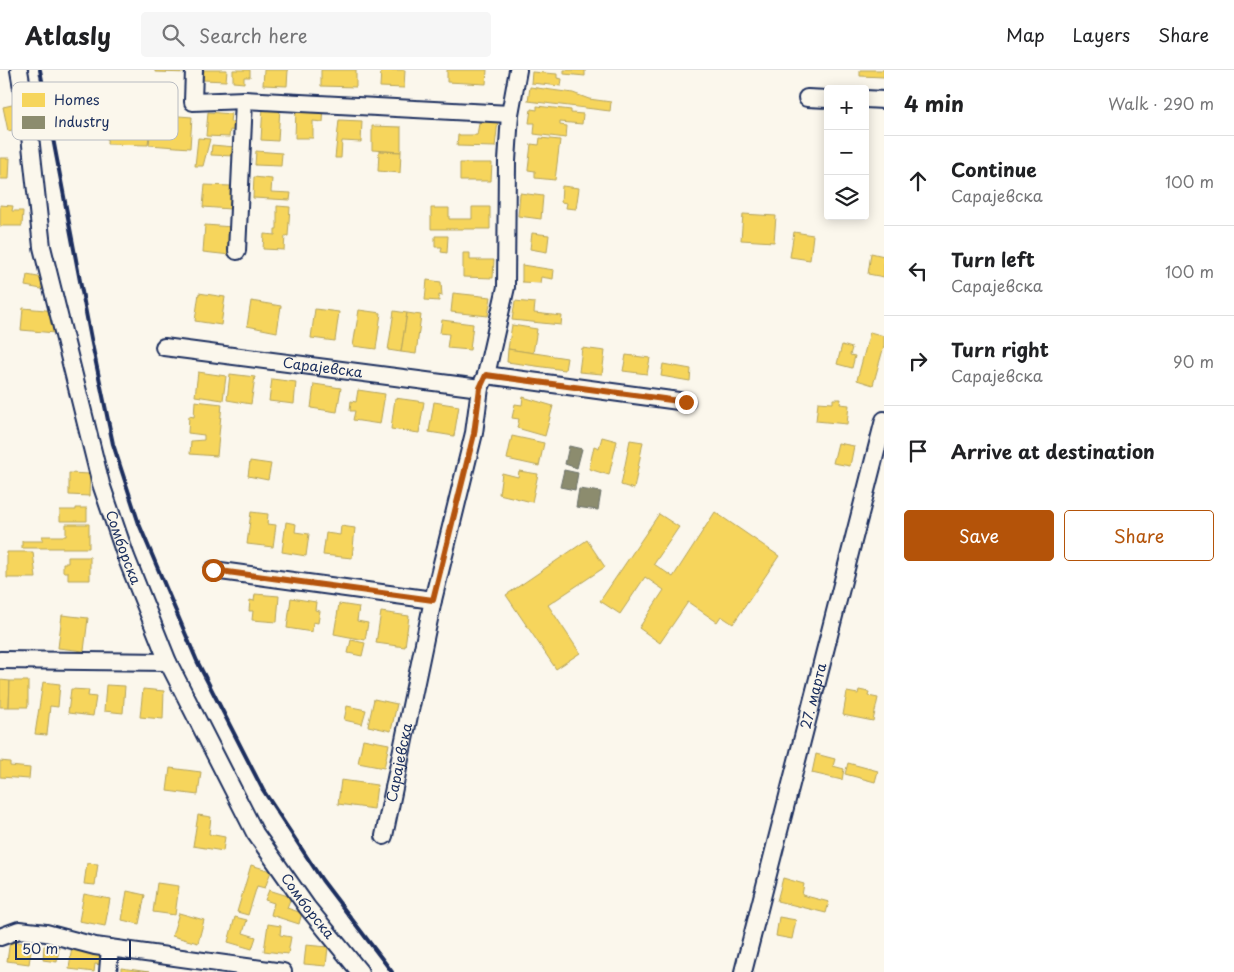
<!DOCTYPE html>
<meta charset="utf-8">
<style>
body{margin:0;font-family:"Playpen Sans",sans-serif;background:#f6f6f6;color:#202124}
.controls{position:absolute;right:15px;top:15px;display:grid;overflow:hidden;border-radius:5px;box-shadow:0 2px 12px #0003}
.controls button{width:45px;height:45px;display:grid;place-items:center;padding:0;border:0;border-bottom:1px solid #e0e0e0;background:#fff;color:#202124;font:25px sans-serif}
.scale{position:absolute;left:15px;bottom:12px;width:116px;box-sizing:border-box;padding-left:5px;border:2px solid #1b2f5e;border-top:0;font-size:14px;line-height:18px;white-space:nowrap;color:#1b2f5e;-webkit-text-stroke:4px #fbf7ec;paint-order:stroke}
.stop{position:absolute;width:15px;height:15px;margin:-11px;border:4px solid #b45309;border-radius:50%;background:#fff}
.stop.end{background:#b45309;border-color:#fff;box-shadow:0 1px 5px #0008}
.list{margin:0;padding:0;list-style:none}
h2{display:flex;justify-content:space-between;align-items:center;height:65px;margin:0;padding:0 20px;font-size:21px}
h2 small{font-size:16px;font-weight:400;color:#757577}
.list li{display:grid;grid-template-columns:32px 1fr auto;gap:15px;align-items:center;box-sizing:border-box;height:90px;padding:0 20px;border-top:1px solid #e0e0e0}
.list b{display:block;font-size:19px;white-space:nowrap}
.list p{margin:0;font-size:16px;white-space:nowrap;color:#757577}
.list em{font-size:16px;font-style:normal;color:#757577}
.actions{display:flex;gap:10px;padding:15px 20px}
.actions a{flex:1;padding:11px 0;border:1px solid #b45309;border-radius:5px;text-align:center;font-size:18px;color:#b45309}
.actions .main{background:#b45309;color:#fff}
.icon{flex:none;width:28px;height:28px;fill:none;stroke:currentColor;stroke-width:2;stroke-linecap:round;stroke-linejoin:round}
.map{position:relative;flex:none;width:884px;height:902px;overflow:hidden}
header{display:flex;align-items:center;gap:30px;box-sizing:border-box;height:70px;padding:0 25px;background:#fff;border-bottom:1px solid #e0e0e0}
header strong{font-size:24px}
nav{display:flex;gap:28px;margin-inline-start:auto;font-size:18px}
.search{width:350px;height:45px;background:#f6f6f6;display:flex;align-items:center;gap:12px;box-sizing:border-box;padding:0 18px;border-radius:5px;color:#757577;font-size:19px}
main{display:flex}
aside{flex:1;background:#fff}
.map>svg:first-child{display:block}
.homes{fill:#f6d55c;stroke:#b4a35d}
.industry{fill:#8c8c6e;stroke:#6a7069}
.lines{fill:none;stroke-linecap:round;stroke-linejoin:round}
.street-casing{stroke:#1b2f5e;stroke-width:20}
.street{stroke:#fbf7ec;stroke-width:16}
.rail{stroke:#1b2f5e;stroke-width:4}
.route{stroke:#b45309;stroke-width:6}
.labels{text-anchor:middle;stroke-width:5;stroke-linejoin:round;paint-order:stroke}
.street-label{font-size:14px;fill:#1b2f5e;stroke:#fbf7ec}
.key{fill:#fbf7ec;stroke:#b8bbc1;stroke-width:1}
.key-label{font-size:14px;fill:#1b2f5e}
</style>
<header>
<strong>Atlasly</strong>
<div class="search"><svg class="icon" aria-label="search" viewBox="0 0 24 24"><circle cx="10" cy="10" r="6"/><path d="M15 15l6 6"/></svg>Search here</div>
<nav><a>Map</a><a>Layers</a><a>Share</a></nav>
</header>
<main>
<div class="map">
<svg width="884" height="902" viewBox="0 0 884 902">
<rect width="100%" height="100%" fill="#fbf7ec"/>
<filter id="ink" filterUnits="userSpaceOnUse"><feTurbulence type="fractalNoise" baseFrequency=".02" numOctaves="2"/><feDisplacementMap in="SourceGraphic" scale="10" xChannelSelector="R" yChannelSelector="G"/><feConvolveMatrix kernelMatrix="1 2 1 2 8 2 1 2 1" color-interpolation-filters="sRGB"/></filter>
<g filter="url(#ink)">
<g class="homes">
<path d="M155 0H190V3L155 2Z"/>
<path d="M204 0H227L226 11 203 10Z"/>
<path d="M233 0H250V7H244V13L233 12Z"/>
<path d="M264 0H288L287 16 263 15Z"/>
<path d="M321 0H356V17L321 16Z"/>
<path d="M381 0H405L404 18 380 17Z"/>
<path d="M447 0H487L486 14 447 12Z"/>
<path d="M564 0H585V6L564 4Z"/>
<path d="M860 0H884V7L860 6Z"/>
<path d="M532 2 557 4V8L562 9 561 16 531 13Z"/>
<path d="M530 17 573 23 589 29 611 32 610 41 528 31Z"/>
<path d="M21 33 26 57 8 61 3 37Z"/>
<path d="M263 36 280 37 278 71 261 70Z"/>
<path d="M537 36 571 40V43L583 44 582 54 560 52V55L567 56 566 68 534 64 535 53H529L531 39 537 40Z"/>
<path d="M296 37 324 39 323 52 313 51V68H295Z"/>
<path d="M103 40 140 43 139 55 128 54 127 63 149 65 148 75 107 74 108 56H102Z"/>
<path d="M208 42 231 44 230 52H236V61L230 60 229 67 206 66Z"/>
<path d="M152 44 192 47 190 78 149 75Z"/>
<path d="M480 48 498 51 495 77 457 76 458 65H477Z"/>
<path d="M339 50 362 51 361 72 342 71 341 88H335Z"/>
<path d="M372 56 401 57V82L372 80Z"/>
<path d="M198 68 210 69 203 96H195Z"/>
<path d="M540 68 560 70 555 110 535 108V101L528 100 531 74 539 75Z"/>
<path d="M212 75 235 77 234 86 211 85Z"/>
<path d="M256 81 282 83 281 96 255 95Z"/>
<path d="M379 81 401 82 400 103 378 101Z"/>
<path d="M0 88H10L9 109H0Z"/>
<path d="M460 93H492L491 111H460Z"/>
<path d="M254 107 272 109 271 122 291 123 290 130 253 128Z"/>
<path d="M205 115 231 116 230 139 203 137Z"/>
<path d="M562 116 579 118 576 139 566 138 567 133 561 132Z"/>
<path d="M520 123 543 126 541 149 518 146Z"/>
<path d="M0 135 13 136 12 141H23L22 156H0Z"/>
<path d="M277 136 290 137 288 166H285L284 180 263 179 264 164 275 165V159H277Z"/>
<path d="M472 137H490V159H431V138H449V149H472Z"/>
<path d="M743 144 776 146 774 172 741 170Z"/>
<path d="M205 155 233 157 230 185 203 182Z"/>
<path d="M794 162 813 165 810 190 790 187Z"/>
<path d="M532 163 549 165 547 182 530 179Z"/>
<path d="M435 166H448L447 183 441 182 442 177H435Z"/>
<path d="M463 183H470V190H494L493 208 463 207Z"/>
<path d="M871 183 884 186V207L868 204Z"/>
<path d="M522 195 554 200 553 209 541 207 540 213 522 212Z"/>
<path d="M27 205 49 209 47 220 25 216Z"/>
<path d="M427 210 441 212 442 226 439 225V231L425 230Z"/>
<path d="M199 223 225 227 221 255 195 251Z"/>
<path d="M453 223 491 227 488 246 451 242Z"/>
<path d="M251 231 281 236 277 262 247 256Z"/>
<path d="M515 231 535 233 534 243 562 246 561 255 512 250Z"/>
<path d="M23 238 57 241 55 263 21 260Z"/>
<path d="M315 239 339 242 335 271 311 268Z"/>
<path d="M359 240 381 243 376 279 353 276Z"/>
<path d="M394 241 407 243 401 282 388 280Z"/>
<path d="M407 243 421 245 416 284 401 282Z"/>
<path d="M442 250 473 254 470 280 447 278 449 264 440 263Z"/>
<path d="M512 255 537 259 533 283 508 279Z"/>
<path d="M870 262 884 266V276L873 315 857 310Z"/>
<path d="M842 275 852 278 850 285 855 286 852 298 837 294Z"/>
<path d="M582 278 605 281 602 304 579 302Z"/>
<path d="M508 279 567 288 565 300 507 292Z"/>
<path d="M626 285 650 288 647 304 623 301Z"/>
<path d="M663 294 691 299 690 311 661 306Z"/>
<path d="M198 302 226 306 223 330 195 326Z"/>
<path d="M230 304 255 307 251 334 227 330Z"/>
<path d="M272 309 296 312 294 334 269 331Z"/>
<path d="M314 314 341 318 337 342 311 338Z"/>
<path d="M358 320 385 324 380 354 353 350 355 341H350L351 331 356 332Z"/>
<path d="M523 327 553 336 545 366 517 358 519 349 512 348 515 334 522 335Z"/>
<path d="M395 328 424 332 419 363 391 359Z"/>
<path d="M833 329H841L840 334 849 335 847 354 816 351 818 332 833 333Z"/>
<path d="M195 331 222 334 217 386 190 384 191 371 204 370V365L188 363 189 346 194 347Z"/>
<path d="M434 332 459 336 454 366 429 362Z"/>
<path d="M512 366 544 373 539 396 507 389Z"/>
<path d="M602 367 617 371 609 405 589 399 594 376 599 378Z"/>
<path d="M630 370 643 372 634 419 621 415Z"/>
<path d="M838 373 854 376 850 396 833 393Z"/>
<path d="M250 391 271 394 268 410 248 406Z"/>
<path d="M519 401 538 404 532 432 499 424 502 403 518 407Z"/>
<path d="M69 403 90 404 89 426 69 425Z"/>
<path d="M76 438H87V451H60V440H76Z"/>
<path d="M251 442 268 444 267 454 276 455 273 477 247 474Z"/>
<path d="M715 442 779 486 733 554 721 546 717 552 688 532 660 573 639 558 664 520 645 507 620 544 600 531 659 444 679 457 654 494 673 507Z"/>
<path d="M286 452 296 454 295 462 309 464 306 486 282 482Z"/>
<path d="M66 454H89V478H22V471H42V466H66Z"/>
<path d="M341 456 355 458 352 488 323 485 326 463 340 465Z"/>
<path d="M587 470 605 497 548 535 580 583 556 599 506 525Z"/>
<path d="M7 482H33L36 508H7Z"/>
<path d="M68 487H90V510H68V502H63V493H68Z"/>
<path d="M255 524 279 526 277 552 252 550 253 541H249L250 530 254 531Z"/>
<path d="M291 528 316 532 315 540 320 541 318 553 313 552 312 562 287 558Z"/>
<path d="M339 534 359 537 357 551 368 553 365 570 334 564Z"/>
<path d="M381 542 409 546 405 577 376 573Z"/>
<path d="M62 545 88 548 84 581 58 578Z"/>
<path d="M351 570 365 573 362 586 348 583Z"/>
<path d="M0 610 10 611 9 637H0Z"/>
<path d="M10 611H28V637H9Z"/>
<path d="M43 612 60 614 58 637 50 636 47 665 35 664Z"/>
<path d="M106 615 125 616 123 643 104 641Z"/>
<path d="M71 619 89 620 88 626 96 627 93 646 68 643Z"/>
<path d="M143 619 164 621 163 649 140 647Z"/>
<path d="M859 620 869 622 868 626 878 628 873 651 843 645 847 622 858 624Z"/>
<path d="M374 629 397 634 391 661 368 656Z"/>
<path d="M347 636 366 640 362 654 344 650Z"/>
<path d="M363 669 389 674 384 698 358 693Z"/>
<path d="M816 684 835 689 833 696 844 699 842 710 812 703Z"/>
<path d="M0 691 10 692V696L30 698 29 709 0 707Z"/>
<path d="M848 693 878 701 875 712 845 704Z"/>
<path d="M170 698 201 702 198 725 167 721Z"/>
<path d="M341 710 377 715 374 739 338 734Z"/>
<path d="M198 745 211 747 209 764 225 767 223 781 193 776Z"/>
<path d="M87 793 98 794 95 815 84 814Z"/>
<path d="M251 795 271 801 265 818 257 816 248 845 237 842Z"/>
<path d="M783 808 804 814 802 825 829 832 826 843 777 831Z"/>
<path d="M157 813 179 816 175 845 153 842Z"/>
<path d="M269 820 291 827 287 838 302 843 299 854 271 845 274 833 265 830Z"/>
<path d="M127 821 145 825 139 854 122 850Z"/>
<path d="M84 824 110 829 105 856 79 851Z"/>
<path d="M179 843 204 850 198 873 172 866Z"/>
<path d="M235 847 247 850 243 863 256 867 252 879 228 872Z"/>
<path d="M779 847 796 850 792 869 776 866Z"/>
<path d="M268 854 281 856 280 865 291 867 288 884 264 881Z"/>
<path d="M10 871 32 874 29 894 7 891Z"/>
<path d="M72 875 97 878 96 885H102L101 895 95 894 94 902 69 899Z"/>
<path d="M306 875 328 877 326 896 304 894Z"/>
<path d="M44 876 59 878 57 892 43 890Z"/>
<path d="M121 898 149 902H121Z"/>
</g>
<g class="industry">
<path d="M569 376 582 379 577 398 565 394Z"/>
<path d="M564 400 578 403 575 420 560 417Z"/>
<path d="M579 419 601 422 598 440 576 437Z"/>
</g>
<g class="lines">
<g class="street-casing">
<g id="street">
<path id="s1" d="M19 0 30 66 42 177 101 414 126 487 168 592 255 763 307 837 360 902"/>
<path d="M194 0 193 32 244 30 510 44"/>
<path d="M807 28 828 29"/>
<path d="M865 29 884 30"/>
<path d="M237 181 244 30"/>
<path id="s2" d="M164 277 480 318"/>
<path d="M486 305 686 332"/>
<path d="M213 500 433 530"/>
<path d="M0 590 168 592"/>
<path id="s3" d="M384 766 433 530 474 363 480 318 486 305 506 217 507 91 510 44 518 0"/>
<path d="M0 867 19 860 46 863 95 876 283 902"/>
<path d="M108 902 110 878"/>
<path id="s4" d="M743 902 884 350"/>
</g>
</g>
<use href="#street" class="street"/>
<path class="rail" d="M40 0 91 269 113 374 139 454 197 591 263 720 322 810 392 902"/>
</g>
</g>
<g class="lines" filter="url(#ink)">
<path class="route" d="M213 500 433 530 474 364 480 318 486 305 686 332"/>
</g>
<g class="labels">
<g class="street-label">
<text dy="5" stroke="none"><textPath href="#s2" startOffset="160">Сарајевска</textPath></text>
<text dy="5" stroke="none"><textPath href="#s1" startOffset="490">Сомборска</textPath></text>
<text dy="5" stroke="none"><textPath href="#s4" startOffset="285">27. марта</textPath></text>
<text dy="5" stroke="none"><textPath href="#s3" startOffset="75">Сарајевска</textPath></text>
<text dy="5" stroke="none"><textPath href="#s1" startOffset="895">Сомборска</textPath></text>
</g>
</g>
<rect x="12" y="12" width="166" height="58" rx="8" class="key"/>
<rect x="22" y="23" width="23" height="14" fill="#f6d55c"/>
<rect x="22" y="46" width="23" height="13" fill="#8c8c6e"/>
<g class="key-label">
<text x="54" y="35">Homes</text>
<text x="54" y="57">Industry</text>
</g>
</svg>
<div class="controls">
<button>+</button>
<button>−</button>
<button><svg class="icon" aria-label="layers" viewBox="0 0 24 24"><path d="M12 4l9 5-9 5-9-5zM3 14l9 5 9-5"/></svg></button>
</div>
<div class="scale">50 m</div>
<div class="stop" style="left:213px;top:500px"></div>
<div class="stop end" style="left:686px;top:332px"></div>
</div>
<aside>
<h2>4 min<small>Walk · 290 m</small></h2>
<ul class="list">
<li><svg class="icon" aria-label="ahead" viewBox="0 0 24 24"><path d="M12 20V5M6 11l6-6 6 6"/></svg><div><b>Continue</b><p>Сарајевска</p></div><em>100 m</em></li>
<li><svg class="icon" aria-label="left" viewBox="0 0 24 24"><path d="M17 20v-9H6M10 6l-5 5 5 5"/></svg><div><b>Turn left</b><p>Сарајевска</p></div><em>100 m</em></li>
<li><svg class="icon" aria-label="right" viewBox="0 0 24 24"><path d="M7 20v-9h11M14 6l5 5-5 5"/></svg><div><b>Turn right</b><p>Сарајевска</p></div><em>90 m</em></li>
<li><svg class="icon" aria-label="arrive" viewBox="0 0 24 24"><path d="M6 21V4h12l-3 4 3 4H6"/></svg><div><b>Arrive at destination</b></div></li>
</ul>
<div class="actions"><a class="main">Save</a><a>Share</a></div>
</aside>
</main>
